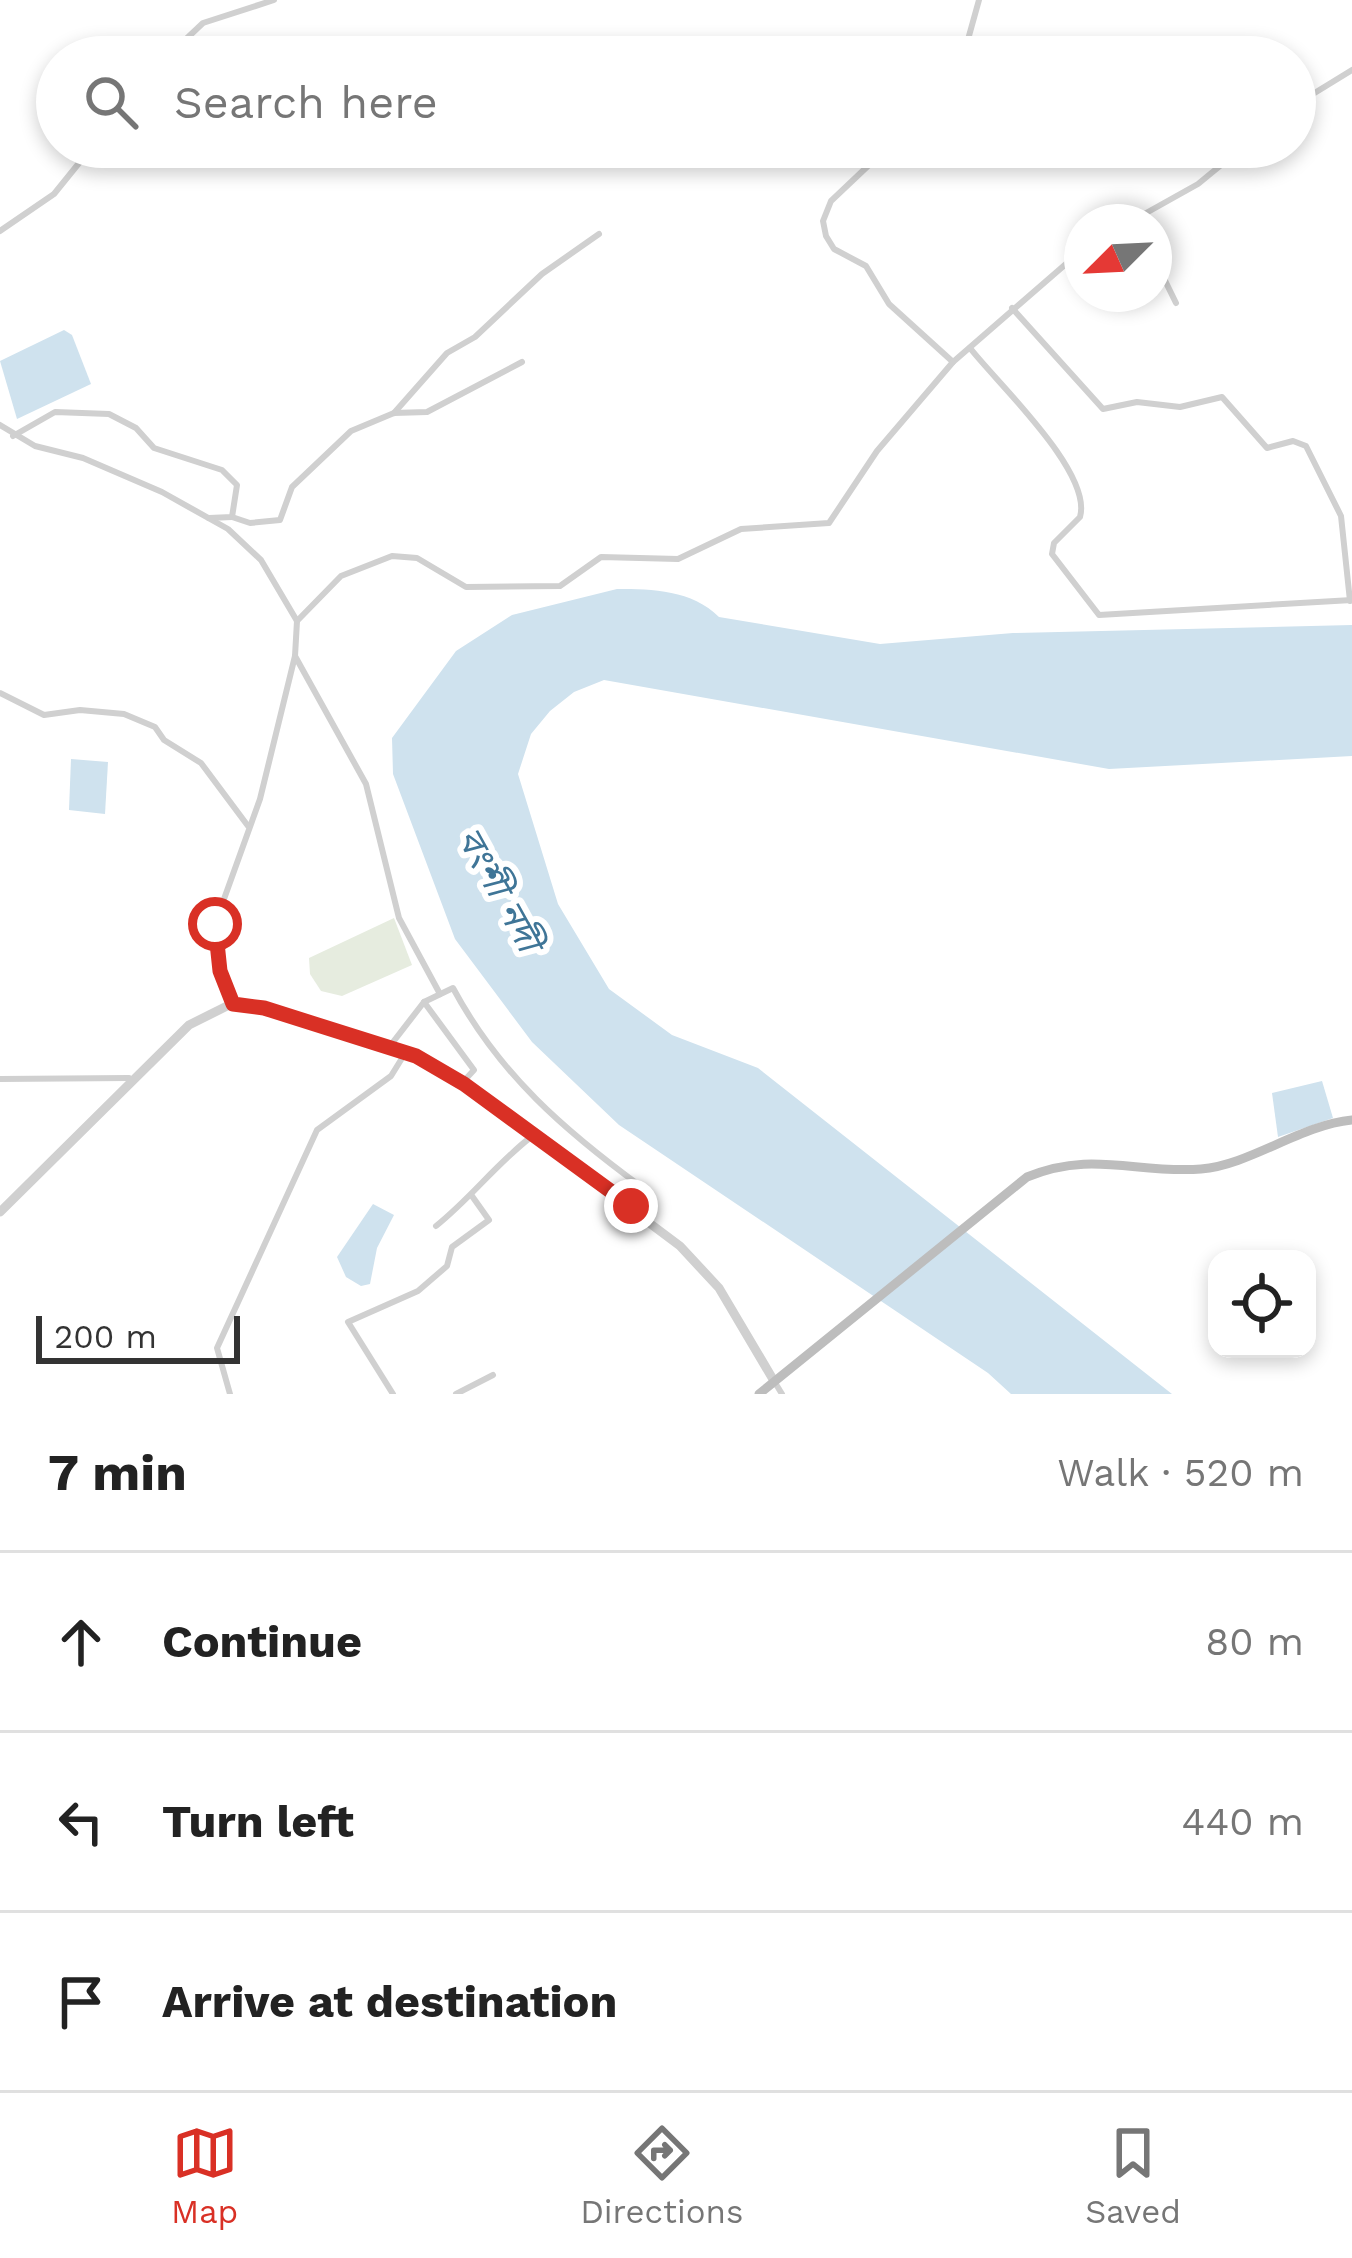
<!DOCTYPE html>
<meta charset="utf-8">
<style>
body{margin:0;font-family:"Work Sans","Noto Sans Bengali",sans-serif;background:#f2f2f2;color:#222}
.controls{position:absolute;right:36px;bottom:36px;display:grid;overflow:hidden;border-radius:24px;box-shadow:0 6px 18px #0003}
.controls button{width:108px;height:108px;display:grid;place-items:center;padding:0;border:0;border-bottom:3px solid #e0e0e0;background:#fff;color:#222;font:60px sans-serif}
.compass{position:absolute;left:1064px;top:204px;width:108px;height:108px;border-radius:50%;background:#fff;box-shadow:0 6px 18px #0003;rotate:246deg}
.scale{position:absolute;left:36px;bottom:30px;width:204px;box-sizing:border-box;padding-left:12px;border:6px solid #333;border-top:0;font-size:33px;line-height:42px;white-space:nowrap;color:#333;-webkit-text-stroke:9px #fff;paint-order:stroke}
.stop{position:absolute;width:36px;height:36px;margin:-27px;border:9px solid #d93025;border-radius:50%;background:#fff}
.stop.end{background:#d93025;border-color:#fff;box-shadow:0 3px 12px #0008}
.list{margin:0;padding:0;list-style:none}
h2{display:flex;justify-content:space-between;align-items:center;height:156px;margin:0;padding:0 48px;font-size:51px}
h2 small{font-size:39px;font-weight:400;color:#767676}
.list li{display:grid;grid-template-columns:78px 1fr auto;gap:36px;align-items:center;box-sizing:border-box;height:180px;padding:0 48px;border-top:3px solid #e0e0e0}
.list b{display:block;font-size:45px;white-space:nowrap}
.list em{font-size:39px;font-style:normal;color:#767676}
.icon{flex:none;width:66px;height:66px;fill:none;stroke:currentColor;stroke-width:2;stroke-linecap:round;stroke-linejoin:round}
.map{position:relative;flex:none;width:1352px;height:1394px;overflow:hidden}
.search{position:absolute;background:#fff;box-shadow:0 6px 18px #0003;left:36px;right:36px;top:36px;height:132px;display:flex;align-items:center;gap:30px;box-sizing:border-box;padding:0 42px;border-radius:66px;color:#767676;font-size:45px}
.sheet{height:696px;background:#fff}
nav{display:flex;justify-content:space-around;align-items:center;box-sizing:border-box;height:168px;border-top:3px solid #e0e0e0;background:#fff;font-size:33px;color:#767676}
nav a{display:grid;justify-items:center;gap:6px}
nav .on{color:#d93025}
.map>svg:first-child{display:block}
.green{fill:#e6ecdf}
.water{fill:#cfe2ee}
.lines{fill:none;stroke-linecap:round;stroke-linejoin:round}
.minor{stroke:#d0d0d0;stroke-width:6}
.tertiary{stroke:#d0d0d0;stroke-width:9}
.secondary{stroke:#bdbdbd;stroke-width:9}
.route{stroke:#d93025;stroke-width:15}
.labels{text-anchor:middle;stroke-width:12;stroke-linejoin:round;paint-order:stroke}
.water-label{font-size:36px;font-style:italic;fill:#3f7597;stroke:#fff}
</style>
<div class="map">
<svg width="1352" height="1394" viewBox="0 0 1352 1394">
<rect width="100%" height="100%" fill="#fff"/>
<path class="green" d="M394 918 412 965 342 996 321 991 310 974 309 958Z"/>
<g class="water">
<path d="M64 330 72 335 91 384 17 419 0 361Z"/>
<path d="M617 589C653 589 692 590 719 617L880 644 1013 633 1352 625V756L1109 769 604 680 574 692 550 711 531 734 518 774 558 904 609 989 672 1035 758 1068 1172 1394H1011L988 1373 619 1125 532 1042 455 939 393 774 392 738 456 651 512 615Z"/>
<path d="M71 759 108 762 105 814 69 810Z"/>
<path d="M1322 1081 1333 1118 1278 1137 1272 1093Z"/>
<path d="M373 1204 394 1215 377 1248 370 1284 361 1286 346 1277 337 1257Z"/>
</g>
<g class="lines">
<g class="minor">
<path d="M167 57 203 23 274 0"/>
<path d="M939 57H946"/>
<path d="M951 57 967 43 979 0"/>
<path d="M1295 105 1352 70"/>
<path d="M888 147 831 201 823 221 826 236 834 249 866 266 889 304 953 362"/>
<path d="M1130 222 1198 184 1243 147"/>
<path d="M0 231 54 194 92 147"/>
<path d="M1154 258 1176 303"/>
<path d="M1012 308 1103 409 1137 402 1180 407 1222 397 1267 448 1293 441 1306 446 1341 516 1350 601"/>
<path d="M970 348C997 383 1093 472 1080 517L1054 543 1052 554 1099 615 1352 600"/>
<path d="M394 413 447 353 475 337 542 274 599 234"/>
<path d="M0 425 35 446 83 458 162 492 228 529 261 560 297 621 295 656 260 799 215 924 220 971 232 1001"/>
<path d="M13 436 55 412 109 414 136 428 154 448 222 470 237 485 232 517 209 518"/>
<path d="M232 517 250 523 280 520 292 487 351 431 394 413 427 412 522 362"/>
<path d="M297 621 341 576 392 556 417 558 466 587 560 586 601 557 678 559 741 529 829 523 877 451 953 362 1082 250"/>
<path d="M295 656 366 784 399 918 440 994"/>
<path d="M0 693 44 715 80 710 124 714 155 727 164 740 201 763 248 826"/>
<path d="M424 1002 453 988C499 1074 565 1131 643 1188L631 1206"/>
<path d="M390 1046 424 1002 474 1070 462 1083"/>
<path d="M0 1079 129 1078"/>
<path d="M436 1226C471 1198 496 1164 531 1137"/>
<path d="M774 1381 782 1394"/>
<path d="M230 1394 217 1348 317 1130 391 1076 404 1055"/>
<path d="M393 1394 348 1322 418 1291 447 1266 452 1247 489 1220 472 1196"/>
<path d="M456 1394 493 1375"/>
</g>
<path class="tertiary" d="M0 1212 189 1025 233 1003 250 1004 390 1046 457 1079 680 1246 719 1288 774 1381"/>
<path class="secondary" d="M759 1394 1027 1177C1092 1150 1136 1174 1201 1169 1250 1165 1300 1125 1352 1120"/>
</g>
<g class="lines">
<path class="route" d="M215 924 220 971 233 1004 264 1008 416 1056 464 1084 631 1206"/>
</g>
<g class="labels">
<g class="water-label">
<text transform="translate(500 889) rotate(61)" y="13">বংশী নদী</text>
</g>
</g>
</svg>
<div class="controls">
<button><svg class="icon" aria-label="locate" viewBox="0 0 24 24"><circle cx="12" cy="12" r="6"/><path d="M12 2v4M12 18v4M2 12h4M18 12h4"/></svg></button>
</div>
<svg class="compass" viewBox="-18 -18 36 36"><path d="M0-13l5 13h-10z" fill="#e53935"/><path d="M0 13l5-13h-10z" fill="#767676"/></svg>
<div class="scale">200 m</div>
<div class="stop" style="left:215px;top:924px"></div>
<div class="stop end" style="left:631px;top:1206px"></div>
<div class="search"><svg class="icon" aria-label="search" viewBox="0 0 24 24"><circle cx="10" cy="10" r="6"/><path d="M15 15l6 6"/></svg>Search here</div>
</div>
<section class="sheet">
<h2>7 min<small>Walk · 520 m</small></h2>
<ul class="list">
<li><svg class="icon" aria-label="ahead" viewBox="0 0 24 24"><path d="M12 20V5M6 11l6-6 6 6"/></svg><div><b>Continue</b></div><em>80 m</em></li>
<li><svg class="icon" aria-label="left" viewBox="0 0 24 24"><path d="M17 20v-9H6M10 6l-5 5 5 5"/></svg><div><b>Turn left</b></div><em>440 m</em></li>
<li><svg class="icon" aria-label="arrive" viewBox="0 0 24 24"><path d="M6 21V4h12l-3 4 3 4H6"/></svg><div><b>Arrive at destination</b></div></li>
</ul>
</section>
<nav>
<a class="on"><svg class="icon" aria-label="map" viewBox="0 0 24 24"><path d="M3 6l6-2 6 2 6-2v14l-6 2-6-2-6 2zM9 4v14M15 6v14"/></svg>Map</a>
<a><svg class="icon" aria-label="directions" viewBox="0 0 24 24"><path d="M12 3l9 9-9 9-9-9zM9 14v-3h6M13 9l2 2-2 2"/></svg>Directions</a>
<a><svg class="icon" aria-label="saved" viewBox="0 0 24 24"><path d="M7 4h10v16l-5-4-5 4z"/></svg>Saved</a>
</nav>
